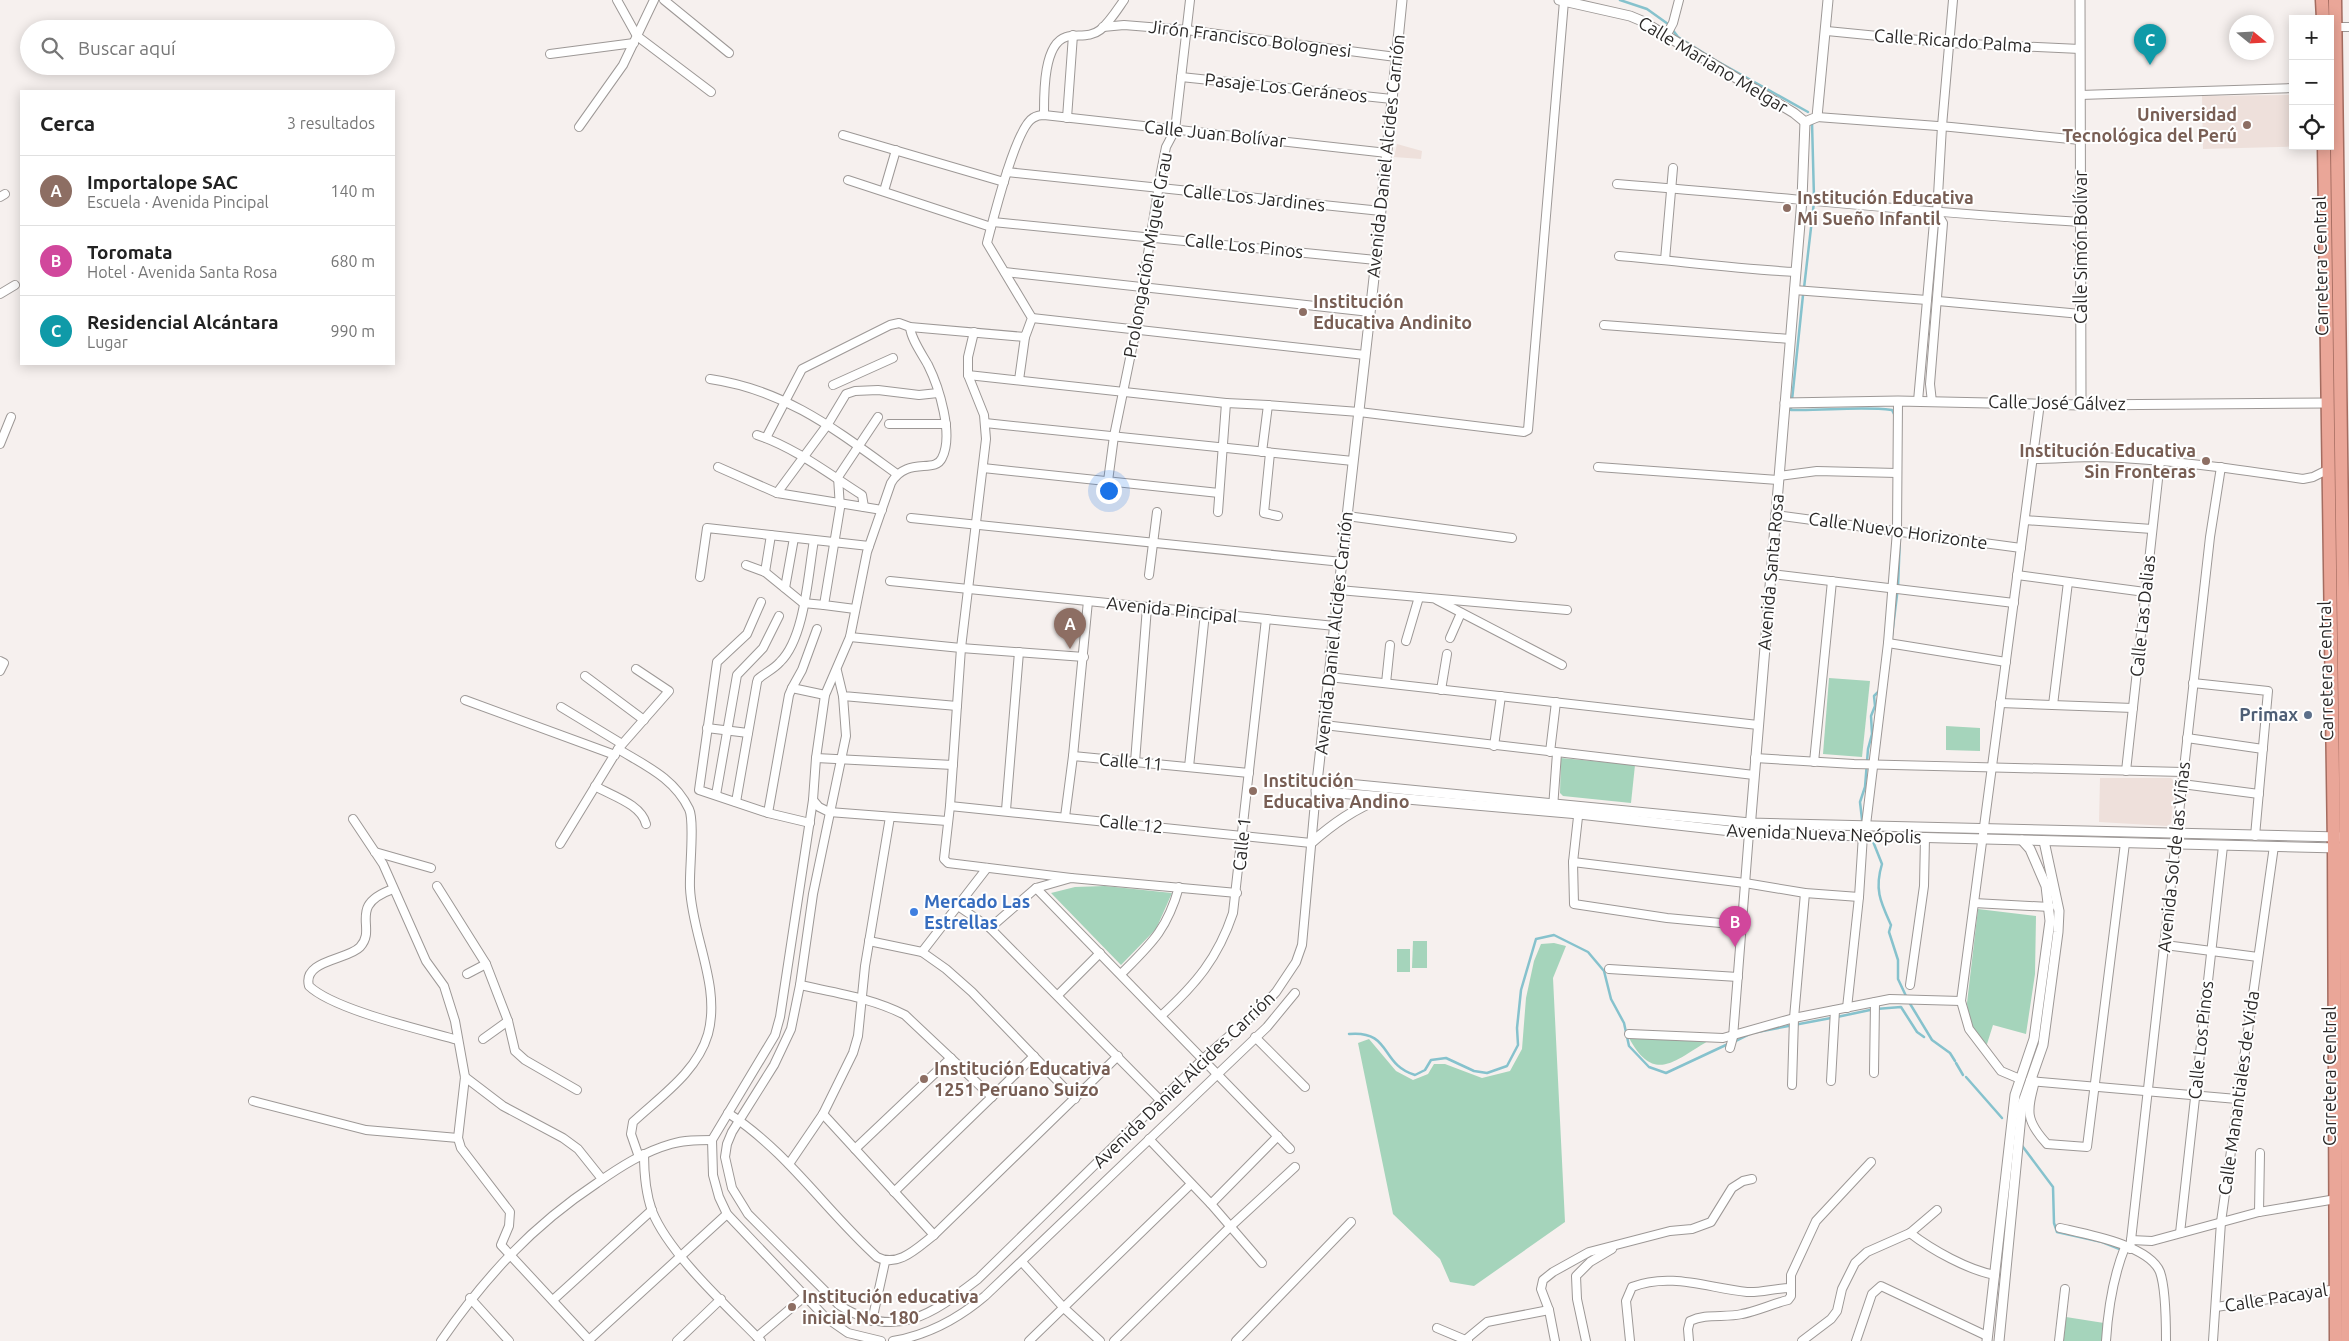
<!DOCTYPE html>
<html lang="es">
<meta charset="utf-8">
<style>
body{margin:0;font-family:Ubuntu,sans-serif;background:#f2f2f2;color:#222}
.controls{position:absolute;right:15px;top:15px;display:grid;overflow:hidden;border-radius:0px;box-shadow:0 2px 12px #0003}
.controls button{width:45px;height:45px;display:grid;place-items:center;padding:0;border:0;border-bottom:1px solid #e0e0e0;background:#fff;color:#222;font:25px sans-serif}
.compass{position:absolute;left:2229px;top:15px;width:45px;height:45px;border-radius:50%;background:#fff;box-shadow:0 2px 12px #0003;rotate:108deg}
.you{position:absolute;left:1108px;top:490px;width:18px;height:18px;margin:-12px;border:4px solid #fff;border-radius:50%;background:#1a73e8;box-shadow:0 0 0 8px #1a73e833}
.badge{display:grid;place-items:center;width:32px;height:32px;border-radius:50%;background:#0f766e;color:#fff;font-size:16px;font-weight:700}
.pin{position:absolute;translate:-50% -41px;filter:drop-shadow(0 1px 2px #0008)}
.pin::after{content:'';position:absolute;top:26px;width:18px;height:15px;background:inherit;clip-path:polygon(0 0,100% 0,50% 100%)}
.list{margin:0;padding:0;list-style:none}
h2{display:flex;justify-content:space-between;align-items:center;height:65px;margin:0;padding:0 20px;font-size:21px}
h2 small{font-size:16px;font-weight:400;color:#767676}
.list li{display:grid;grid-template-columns:32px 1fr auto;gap:15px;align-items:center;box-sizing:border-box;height:70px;padding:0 20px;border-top:1px solid #e0e0e0}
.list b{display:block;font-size:19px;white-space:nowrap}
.list p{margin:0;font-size:16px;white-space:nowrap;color:#767676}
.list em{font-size:16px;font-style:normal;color:#767676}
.icon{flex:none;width:28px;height:28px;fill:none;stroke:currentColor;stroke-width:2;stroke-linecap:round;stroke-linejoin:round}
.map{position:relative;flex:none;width:2349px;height:1341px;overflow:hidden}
.search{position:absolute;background:#fff;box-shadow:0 2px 12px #0003;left:20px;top:20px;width:375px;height:55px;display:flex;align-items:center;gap:12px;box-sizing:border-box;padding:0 18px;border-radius:28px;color:#767676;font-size:19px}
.panel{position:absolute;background:#fff;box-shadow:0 2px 12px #0003;left:20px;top:90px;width:375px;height:275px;border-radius:0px}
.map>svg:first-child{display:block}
.built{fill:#eee0db}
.green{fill:#a5d4bb}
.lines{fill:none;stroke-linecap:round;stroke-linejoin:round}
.stream{stroke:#86c2cd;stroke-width:2.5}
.minor-casing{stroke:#9d9896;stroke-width:10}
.tertiary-casing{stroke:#9d9896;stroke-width:11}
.trunk-casing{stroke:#a46c60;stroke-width:15}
.minor{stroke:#fff;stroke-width:8}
.tertiary{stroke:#fff;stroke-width:9}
.trunk{stroke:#eaa698;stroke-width:12}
.education-dot{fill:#8d6e63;stroke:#fff;stroke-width:2}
.service-dot{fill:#5c6f8a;stroke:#fff;stroke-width:2}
.shop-dot{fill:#3f7fe0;stroke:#fff;stroke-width:2}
.labels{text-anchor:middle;stroke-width:4;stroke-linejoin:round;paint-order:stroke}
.street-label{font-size:18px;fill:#2b2928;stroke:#fff}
.education-label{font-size:18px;font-weight:bold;fill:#785e54;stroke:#fff;text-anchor:start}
.service-label{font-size:18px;font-weight:bold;fill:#4e5e75;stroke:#fff;text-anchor:end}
.shop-label{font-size:18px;font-weight:bold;fill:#366cbe;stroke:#fff;text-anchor:start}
</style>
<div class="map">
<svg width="2349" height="1341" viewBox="0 0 2349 1341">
<rect width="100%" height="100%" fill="#f6f0ee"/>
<g class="built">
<path d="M2293 95V146H2315L2203 149 2202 96Z"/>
<path d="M1397 144 1422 151 1421 159 1394 157Z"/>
<path d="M2100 778H2171L2175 782 2171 823 2167 826 2099 822Z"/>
</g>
<g class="green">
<path d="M1829 678 1870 681 1862 757 1823 754Z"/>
<path d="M1946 726 1980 728V751L1946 750Z"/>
<path d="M1561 758 1635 765 1631 803 1563 796 1560 793Z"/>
<path d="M1105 886 1172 893 1156 929 1121 965 1051 893 1075 887Z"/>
<path d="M1978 909 2036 916 2035 974 2026 1034 1993 1025 1987 1044 1979 1043 1969 1024 1967 1003Z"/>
<path d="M1413 941H1427V968H1412Z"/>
<path d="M1554 943 1566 946 1553 978 1565 1222 1474 1286 1450 1282 1440 1259 1393 1214 1358 1043 1369 1039 1396 1071 1413 1080 1428 1074 1434 1064H1445L1482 1078 1510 1071 1522 1049 1526 998 1534 961 1541 944Z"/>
<rect x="1397" y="949" width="13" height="23"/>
<path d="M1629 1038 1708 1041C1674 1061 1654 1084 1629 1038Z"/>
<path d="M2066 1317 2104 1323 2103 1341H2063Z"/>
</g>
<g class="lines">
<g class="stream">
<path d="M1620 0 1647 9 1668 24"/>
<path d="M1672 29 1678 37 1715 60 1808 112"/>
<path d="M1812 122 1814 198"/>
<path d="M1804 288 1814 202"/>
<path d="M1792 400 1803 295"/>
<path d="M1791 406V410C1824 411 1859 406 1892 410L1895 416"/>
<path d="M1892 635 1898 587 1900 536"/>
<path d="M1867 833 1863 828 1860 802 1865 787 1868 749 1872 734 1871 716 1875 706 1874 696 1880 690"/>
<path d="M1872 839 1882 864C1874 890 1881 903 1891 925L1889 932 1898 960V979L1906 996"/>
<path d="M1909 1002 1932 1040 1950 1053 1955 1061"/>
<path d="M1876 1009 1901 1007 1917 1032 1924 1037"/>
<path d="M1837 1017 1870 1010"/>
<path d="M1349 1034C1392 1030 1380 1065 1415 1075L1425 1070 1431 1060 1446 1058 1474 1071 1487 1073 1507 1066 1518 1045 1517 1028 1521 990 1536 939 1554 935 1588 952 1604 971 1611 999 1624 1023 1629 1046 1649 1067 1666 1073 1728 1044"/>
<path d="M1734 1042 1752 1033 1831 1018"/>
<path d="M1956 1063 1963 1075"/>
<path d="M1966 1077 2002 1118"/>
<path d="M2020 1143 2053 1187 2054 1223 2057 1232 2102 1242 2122 1250"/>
</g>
<g class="minor-casing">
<g id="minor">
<path d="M617 0 637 36 711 92"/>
<path d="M664 0 729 53"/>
<path d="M1103 27 1124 25 1186 30 1396 57"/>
<path d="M2334 27H2349"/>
<path d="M1827 31 1949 43 2080 49"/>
<path d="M1666 36 1673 23 1679 0"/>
<path d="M550 54 634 43"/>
<path d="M1181 77 1392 99"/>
<path d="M2080 95 2293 88"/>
<path d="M1044 115C1044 95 1043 44 1066 37 1077 34 1090 38 1100 30 1109 23 1117 10 1124 0"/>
<path d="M1817 117 1951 127 2080 140"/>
<path d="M1067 118 1073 35"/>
<path d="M579 127 623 65 654 0"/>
<path d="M843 135 1004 182"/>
<path d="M1007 172 1381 211"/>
<path d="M848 180 991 227"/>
<path d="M1617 184C1772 196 1926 213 2081 222"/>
<path d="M884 191 896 150"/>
<path d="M0 197 5 194"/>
<path d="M993 222 1376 260"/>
<path d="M1619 256C1678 261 1737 269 1796 272"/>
<path d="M1665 260 1673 168"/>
<path d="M1005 272 1370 312"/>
<path d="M1794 290 1927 300"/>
<path d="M0 294 15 285"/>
<path d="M1938 301 2081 314"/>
<path d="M1032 318 1365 355"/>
<path d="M1604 325 1790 339"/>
<path d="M974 332 968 357V375L984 415 986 439 961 648 950 806 944 859 948 863 1071 878"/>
<path d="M968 375 1226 403"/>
<path d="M710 379C786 390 836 430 897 474"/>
<path d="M1019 380 1025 337"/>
<path d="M833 385 893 358"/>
<path d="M1918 401 1934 222 1937 213 1942 126 1953 0"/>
<path d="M1932 402 1930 384 1943 223 1937 213"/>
<path d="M985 423 1353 461"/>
<path d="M889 424H946"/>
<path d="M757 435C794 447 829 474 862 495L864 507"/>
<path d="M766 438 802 369 890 325 899 323 910 327 1025 337 1032 318 987 243C993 220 1016 127 1033 118 1036 116 1041 115 1044 115L1387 153"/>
<path d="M0 444 11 417"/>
<path d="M1262 452 1268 405 1359 412 1524 432 1528 430 1564 1"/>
<path d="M1270 453 1264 513 1278 516"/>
<path d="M2033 459C2054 459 2076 457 2098 457 2167 459 2235 469 2303 479L2313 477 2329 469"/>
<path d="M718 467 777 493 882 510"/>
<path d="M1598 467 1778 480"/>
<path d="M983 468 1219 493"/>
<path d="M1779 476 1817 471 1897 473"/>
<path d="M1108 481 1114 436 1136 329 1161 172 1166 147 1175 130 1190 0"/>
<path d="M777 493 828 424 846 394 855 391 878 390 919 395 938 393"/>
<path d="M1218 512 1226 403 1268 405"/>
<path d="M1775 515 2021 548"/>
<path d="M1347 516 1512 538"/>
<path d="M911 518 1342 562"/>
<path d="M2025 520 2152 529"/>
<path d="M746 565 765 572 803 603 824 605"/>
<path d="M765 572 771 535"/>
<path d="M1771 574 2014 603"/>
<path d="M1149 575 1157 512"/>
<path d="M2017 575 2145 592"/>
<path d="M700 577 707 528 869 546"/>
<path d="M890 581 1335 626"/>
<path d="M785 588 794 538"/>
<path d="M1339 590 1567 610"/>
<path d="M1437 600 1562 665"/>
<path d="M761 602 747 634 717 662 699 790 768 813"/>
<path d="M855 609 824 605 840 508 838 477 878 417"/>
<path d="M850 637 961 648 1084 657"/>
<path d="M1450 638 1461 613"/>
<path d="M1406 641 1419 597"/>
<path d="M1888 643 2006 662"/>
<path d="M0 661 4 663 0 671"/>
<path d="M837 671 843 696 957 706"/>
<path d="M585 676 644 720"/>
<path d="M1329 677 1758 725"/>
<path d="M1386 683 1390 645"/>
<path d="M2193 683 2268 691 2255 836"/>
<path d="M792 688 802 670 817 629"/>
<path d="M1441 690 1447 654"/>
<path d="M843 696 846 736 813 894 800 985 791 1029 774 1065 732 1132 727 1144 725 1157 732 1188 748 1214 839 1305C895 1341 931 1315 978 1279L1203 1059 1261 1008 1276 992 1296 962 1302 945 1316 791"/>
<path d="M465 700 615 755"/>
<path d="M2000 703 2133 708"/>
<path d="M2053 705 2068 582"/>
<path d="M561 707 622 744"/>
<path d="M1324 725 1754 775"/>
<path d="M707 728 748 733"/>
<path d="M2187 738 2263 749"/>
<path d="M1494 746 1501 696"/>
<path d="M618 749C646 766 674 778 689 809 695 821 689 871 690 888 692 936 721 986 708 1034 697 1072 661 1096 633 1122L631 1134 639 1157"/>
<path d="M1550 752 1556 702"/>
<path d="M1073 756 1088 601"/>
<path d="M816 758 953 765"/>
<path d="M1755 758 1854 764 2183 772"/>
<path d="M1135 762 1147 607"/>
<path d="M1814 762 1832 581"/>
<path d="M1189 767 1205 613"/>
<path d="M2126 771 2160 461"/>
<path d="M2182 784 2259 794"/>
<path d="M595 786C612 796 641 804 646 824"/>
<path d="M716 795 737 675 763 648 779 616"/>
<path d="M813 800 816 758 825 695 850 637 867 552 891 483C907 456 935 474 942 458 954 435 939 387 928 365 922 354 911 339 910 327"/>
<path d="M736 802 757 682 758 679C765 673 774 669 780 662 805 638 808 574 814 540"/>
<path d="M950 806 1311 843"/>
<path d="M1553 808 1557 753"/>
<path d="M1579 808 1573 862 1574 904 1667 918 1742 925"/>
<path d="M1006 810 1019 652"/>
<path d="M1065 817 1073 756 1249 773"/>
<path d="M353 819 383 864 426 961 444 986 455 1021 465 1077 458 1138 461 1148 510 1212 509 1226 501 1245 590 1341"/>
<path d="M810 823 768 813 789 695 792 688 825 695"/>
<path d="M1866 825 1888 643 1897 531 1898 401"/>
<path d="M560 844 618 749 669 691 636 669"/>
<path d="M375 852 431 868"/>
<path d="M1573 862 1745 883 1805 893 1859 897"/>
<path d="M437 886 486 964 508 1021 515 1051 525 1060 577 1090"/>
<path d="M1036 888 1290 1149"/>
<path d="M393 889C346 906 378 928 360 947 348 960 302 960 309 986 334 1010 423 1030 458 1040"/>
<path d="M1974 903 2050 907"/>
<path d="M958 906 990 928 1162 1102"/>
<path d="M990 928 1036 888 1071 878 1237 893"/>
<path d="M869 941 922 952 946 969 972 992 1075 1099"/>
<path d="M2165 945 2258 957"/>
<path d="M922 952 987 868"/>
<path d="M1609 969 1738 977"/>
<path d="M467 974 486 964"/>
<path d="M1121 974C1151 944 1167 930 1179 887"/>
<path d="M800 985C836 993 872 998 905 1015L992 1097"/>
<path d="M1910 985 1924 886 1925 837"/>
<path d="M1058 995 1100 953"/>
<path d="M1847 1008 1859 897 1863 835"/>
<path d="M1161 1016C1196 984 1218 958 1233 913L1266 619"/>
<path d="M1629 1034 1723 1038 1794 1018 1890 999 1961 1001"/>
<path d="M1255 1037 1305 1087"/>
<path d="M483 1039 508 1021"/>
<path d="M1730 1048 1733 1037 1749 833"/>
<path d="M1874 1073 1875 1002"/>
<path d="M465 1077 503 1106 563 1138 578 1149 602 1179"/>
<path d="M2020 1079 2001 1071 1969 1029 1961 1001 2040 403"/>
<path d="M1831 1081 1835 1010"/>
<path d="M2030 1081 2237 1099"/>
<path d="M2035 1081C2027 1112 2025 1120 2047 1144L2087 1147 2125 843"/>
<path d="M1792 1085 1794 1018 1805 893"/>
<path d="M253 1101 366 1130 458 1138"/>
<path d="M728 1113C787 1151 826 1211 877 1257 898 1268 917 1248 934 1235L1118 1056"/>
<path d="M823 1114 934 1235"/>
<path d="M1149 1139 1211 1204 1262 1263"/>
<path d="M855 1149 951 1058"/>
<path d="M644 1154C644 1172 646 1194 652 1211 669 1254 728 1307 761 1341"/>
<path d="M789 1164 823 1114 853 1053 858 1036 865 966 890 817"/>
<path d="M894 1192 1034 1056"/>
<path d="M1211 1204 1278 1136"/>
<path d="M2259 1212 2260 1153"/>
<path d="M2060 1228C2086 1234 2149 1245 2160 1272 2166 1289 2166 1323 2166 1341"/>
<path d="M1910 1233C1932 1250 1968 1270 1995 1275"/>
<path d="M2180 1233 2223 846"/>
<path d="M2131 1240 2152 1241 2259 1212 2336 1199"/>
<path d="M2130 1249 2210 537 2221 467"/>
<path d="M1022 1262 1064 1308 1100 1341"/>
<path d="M470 1298 509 1341"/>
<path d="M553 1300 652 1210"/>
<path d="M2216 1307 2337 1289"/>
<path d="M872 1321 885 1262"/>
<path d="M1437 1328 1468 1341"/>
<path d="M757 1337 804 1297"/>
<path d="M589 1340 727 1214"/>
<path d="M441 1341C485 1277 532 1226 597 1183 620 1167 643 1152 671 1144 684 1140 698 1140 712 1140"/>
<path d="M677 1341 721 1299"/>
<path d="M881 1341 848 1333 825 1317 727 1214 719 1197 713 1175 712 1140 775 1035 780 1017 813 800 819 807 829 812 947 821"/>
<path d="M893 1341C928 1335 958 1319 985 1296L1267 1027 1295 993"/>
<path d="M1029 1341 1191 1184"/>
<path d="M1114 1341 1231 1226 1295 1167"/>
<path d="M1236 1341 1351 1222"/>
<path d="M1464 1341 1487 1322 1549 1310"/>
<path d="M1555 1341 1549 1310 1541 1289 1543 1280 1553 1272 1589 1252 1670 1231 1692 1229 1711 1222 1732 1188 1743 1181 1752 1179"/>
<path d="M1586 1341 1577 1299 1576 1276 1590 1262 1612 1249"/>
<path d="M1630 1341 1626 1301 1632 1287C1670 1272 1708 1288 1747 1292 1761 1293 1775 1288 1790 1288"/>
<path d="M1689 1341 1688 1329 1690 1321C1706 1313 1725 1318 1742 1314 1757 1311 1772 1304 1788 1300L1791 1296V1275L1816 1221 1871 1162"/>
<path d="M1802 1341 1831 1319 1837 1311 1842 1289 1855 1263 1867 1252 1910 1233 1937 1210"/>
<path d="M1856 1341 1872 1294 1881 1286 1987 1336"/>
<path d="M2059 1341 2065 1289"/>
<path d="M2106 1341C2108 1309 2113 1277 2125 1247"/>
<path d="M2213 1341 2221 1222 2274 846"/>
</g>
</g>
<g class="tertiary-casing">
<g id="tertiary">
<path d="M1402 0 1376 260 1316 791 1579 814 1749 833 2338 848"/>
<path d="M1559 0 1630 16 1642 21 1794 113 1805 122"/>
<path d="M2080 0 2081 405"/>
<path d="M1805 122 1817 117 1828 0"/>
<path d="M1785 403 1898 401 2081 405 2328 403"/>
<path d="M1317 781 1750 823 2340 837"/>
<path d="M1750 829 1802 199 1805 122"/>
<path d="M1311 843C1334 823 1354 809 1382 798"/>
<path d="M1987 1341 2015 1095 2034 1039 2050 921 2046 886 2030 849 2022 840"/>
<path d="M1999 1341 2022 1105 2043 1045 2058 932 2059 911 2044 841"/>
</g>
</g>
<g class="trunk-casing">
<g id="trunk">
<path d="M2322 0 2323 19"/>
<path d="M2335 0 2345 742 2348 1341"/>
<path d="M2324 146 2334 848 2336 1341"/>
</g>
</g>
<use href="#minor" class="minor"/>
<use href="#tertiary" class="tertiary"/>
<use href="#trunk" class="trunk"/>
</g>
<g class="education-dot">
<circle cx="2247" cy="125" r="5"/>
<circle cx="1787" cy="208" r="5"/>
<circle cx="1303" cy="312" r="5"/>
<circle cx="2206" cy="461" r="5"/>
<circle cx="1253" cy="791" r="5"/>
<circle cx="924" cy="1079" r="5"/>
<circle cx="792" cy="1307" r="5"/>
</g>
<circle class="service-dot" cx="2308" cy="715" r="5"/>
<circle class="shop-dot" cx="914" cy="912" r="5"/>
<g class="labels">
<g class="street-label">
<text transform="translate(1250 39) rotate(7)" y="6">Jirón Francisco Bolognesi</text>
<text transform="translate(1953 41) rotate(4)" y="6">Calle Ricardo Palma</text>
<text transform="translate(1713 65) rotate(31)" y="6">Calle Mariano Melgar</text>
<text transform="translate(1286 88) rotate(6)" y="6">Pasaje Los Geráneos</text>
<text transform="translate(1215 134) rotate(6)" y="6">Calle Juan Bolívar</text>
<text transform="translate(1386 156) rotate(-84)" y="6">Avenida Daniel Alcides Carrión</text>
<text transform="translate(1254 198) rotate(6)" y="6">Calle Los Jardines</text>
<text transform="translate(1244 246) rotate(6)" y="6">Calle Los Pinos</text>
<text transform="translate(2081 247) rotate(-90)" y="6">Calle Simón Bolívar</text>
<text transform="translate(1148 255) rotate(-80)" y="6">Prolongación Miguel Grau</text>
<text transform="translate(2321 266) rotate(-91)" y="6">Carretera Central</text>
<text transform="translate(2057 403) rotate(1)" y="6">Calle José Gálvez</text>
<text transform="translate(1898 531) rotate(8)" y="6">Calle Nuevo Horizonte</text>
<text transform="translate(1771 572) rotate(-85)" y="6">Avenida Santa Rosa</text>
<text transform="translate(1172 610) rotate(6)" y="6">Avenida Pincipal</text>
<text transform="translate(2143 616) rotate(-84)" y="6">Calle Las Dalias</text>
<text transform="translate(1334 633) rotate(-84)" y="6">Avenida Daniel Alcides Carrión</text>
<text transform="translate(2326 671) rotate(-91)" y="6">Carretera Central</text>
<text transform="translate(1131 762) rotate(5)" y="6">Calle 11</text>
<text transform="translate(1131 824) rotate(6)" y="6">Calle 12</text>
<text transform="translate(1824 834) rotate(2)" y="6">Avenida Nueva Neópolis</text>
<text transform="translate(1242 844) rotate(-84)" y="6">Calle 1</text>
<text transform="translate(2174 857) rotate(-84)" y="6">Avenida Sol de las Viñas</text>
<text transform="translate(2201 1040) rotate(-84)" y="6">Calle Los Pinos</text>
<text transform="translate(2330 1076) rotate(-90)" y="6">Carretera Central</text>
<text transform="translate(1184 1080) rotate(-44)" y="6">Avenida Daniel Alcides Carrión</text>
<text transform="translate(2239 1093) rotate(-82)" y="6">Calle Manantiales de Vida</text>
<text transform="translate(2276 1298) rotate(-9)" y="6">Calle Pacayal</text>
</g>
<g class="education-label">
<text x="2237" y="121" text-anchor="end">Universidad<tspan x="2237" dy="21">Tecnológica del Perú</tspan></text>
<text x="1797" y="204">Institución Educativa<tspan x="1797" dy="21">Mi Sueño Infantil</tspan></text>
<text x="1313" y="308">Institución<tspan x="1313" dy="21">Educativa Andinito</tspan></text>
<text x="2196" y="457" text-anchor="end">Institución Educativa<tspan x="2196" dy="21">Sin Fronteras</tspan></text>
<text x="1263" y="787">Institución<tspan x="1263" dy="21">Educativa Andino</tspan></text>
<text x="934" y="1075">Institución Educativa<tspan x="934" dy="21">1251 Peruano Suizo</tspan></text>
<text x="802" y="1303">Institución educativa<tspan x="802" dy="21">inicial No. 180</tspan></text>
</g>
<g class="service-label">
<text x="2298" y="721">Primax</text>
</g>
<g class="shop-label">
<text x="924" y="908">Mercado Las<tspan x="924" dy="21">Estrellas</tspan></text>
</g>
</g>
</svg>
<div class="controls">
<button>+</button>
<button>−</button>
<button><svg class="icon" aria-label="locate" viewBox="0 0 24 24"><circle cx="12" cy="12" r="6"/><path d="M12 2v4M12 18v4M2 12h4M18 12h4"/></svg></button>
</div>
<svg class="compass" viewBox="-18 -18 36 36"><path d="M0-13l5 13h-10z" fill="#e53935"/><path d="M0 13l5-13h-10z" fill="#767676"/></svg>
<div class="you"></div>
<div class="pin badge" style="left:1070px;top:649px;background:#8d6e63">A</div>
<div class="pin badge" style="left:1735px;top:947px;background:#d1479c">B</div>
<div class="pin badge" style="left:2150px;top:65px;background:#0f9aa8">C</div>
<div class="search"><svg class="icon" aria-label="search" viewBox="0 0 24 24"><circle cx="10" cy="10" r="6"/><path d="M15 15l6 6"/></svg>Buscar aquí</div>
<section class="panel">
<h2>Cerca<small>3 resultados</small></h2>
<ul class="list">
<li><span class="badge" style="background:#8d6e63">A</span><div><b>Importalope SAC</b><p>Escuela · Avenida Pincipal</p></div><em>140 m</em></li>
<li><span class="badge" style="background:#d1479c">B</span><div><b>Toromata</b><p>Hotel · Avenida Santa Rosa</p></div><em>680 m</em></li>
<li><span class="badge" style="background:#0f9aa8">C</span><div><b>Residencial Alcántara</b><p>Lugar</p></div><em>990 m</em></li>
</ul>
</section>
</div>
